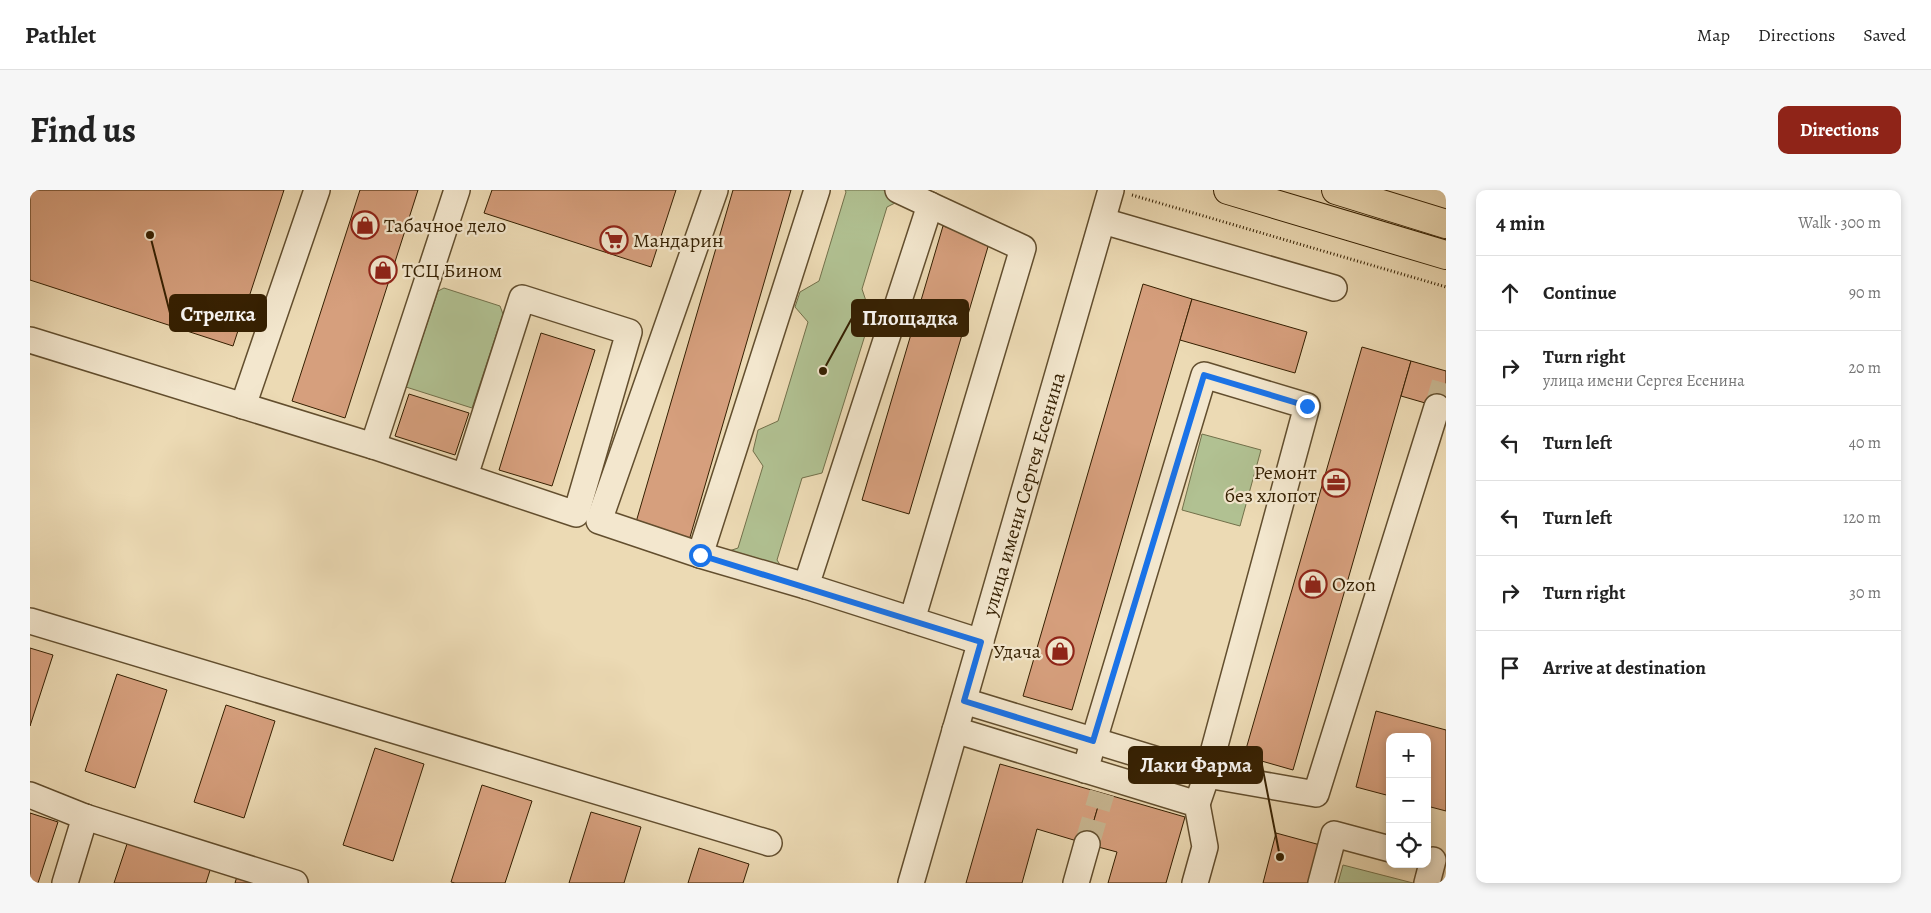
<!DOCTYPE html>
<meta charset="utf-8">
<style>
body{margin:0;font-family:Alegreya,serif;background:#f6f6f6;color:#222}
.controls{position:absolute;right:15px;bottom:15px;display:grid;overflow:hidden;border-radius:10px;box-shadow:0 2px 8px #0003}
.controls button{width:45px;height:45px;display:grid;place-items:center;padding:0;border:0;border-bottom:1px solid #e0e0e0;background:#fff;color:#222;font:25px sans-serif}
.stop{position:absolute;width:15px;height:15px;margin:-11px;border:4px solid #1a73e8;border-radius:50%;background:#fff}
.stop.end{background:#1a73e8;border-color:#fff;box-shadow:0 1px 5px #0008}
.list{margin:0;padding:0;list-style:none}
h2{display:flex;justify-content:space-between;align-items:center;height:65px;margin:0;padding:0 20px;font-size:21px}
h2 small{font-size:16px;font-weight:400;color:#767676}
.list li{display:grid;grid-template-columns:32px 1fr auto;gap:15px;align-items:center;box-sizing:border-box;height:75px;padding:0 20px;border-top:1px solid #e0e0e0}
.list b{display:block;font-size:19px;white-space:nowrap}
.list p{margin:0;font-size:16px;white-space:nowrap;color:#767676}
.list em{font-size:16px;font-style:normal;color:#767676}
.icon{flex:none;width:28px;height:28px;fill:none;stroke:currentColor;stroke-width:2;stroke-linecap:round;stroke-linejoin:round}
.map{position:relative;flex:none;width:1416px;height:693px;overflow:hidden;border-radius:10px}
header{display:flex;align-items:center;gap:30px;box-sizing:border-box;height:70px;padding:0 25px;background:#fff;border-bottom:1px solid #e0e0e0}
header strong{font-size:24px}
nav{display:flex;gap:28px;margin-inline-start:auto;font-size:18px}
.intro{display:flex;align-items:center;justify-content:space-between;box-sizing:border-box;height:120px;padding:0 30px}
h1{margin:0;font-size:35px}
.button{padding:12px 22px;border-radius:10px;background:#8f2418;color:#fff;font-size:18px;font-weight:700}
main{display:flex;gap:30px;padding:0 30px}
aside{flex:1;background:#fff;border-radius:10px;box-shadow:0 2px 8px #0003}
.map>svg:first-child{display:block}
.green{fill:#b1c192;stroke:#72704a}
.building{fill:#d69f7d;stroke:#341f01}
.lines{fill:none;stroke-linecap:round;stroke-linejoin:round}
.minor-tunnel{stroke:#c7b590;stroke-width:25;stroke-dasharray:25 12;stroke-linecap:butt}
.minor-casing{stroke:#624e2e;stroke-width:28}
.major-casing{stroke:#341f01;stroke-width:30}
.path{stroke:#341f01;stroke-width:3;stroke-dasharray:1 2.5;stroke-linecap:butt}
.minor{stroke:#f3e7ce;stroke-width:25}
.major{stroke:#ecdab4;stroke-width:28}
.route{stroke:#1a73e8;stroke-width:6}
.labels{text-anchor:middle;stroke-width:4.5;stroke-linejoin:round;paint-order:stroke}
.poi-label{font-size:20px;fill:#341f01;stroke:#f3e7ce;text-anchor:start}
.street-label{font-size:20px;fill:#341f01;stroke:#f3e7ce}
.leader{fill:none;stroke:#341f01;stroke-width:2}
.callout-dot{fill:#341f01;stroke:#f3e7ce;stroke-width:2}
.callout{fill:#341f01;stroke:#341f01;stroke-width:2}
.callout-label{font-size:21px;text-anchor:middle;font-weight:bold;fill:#fff}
</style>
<header>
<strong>Pathlet</strong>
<nav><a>Map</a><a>Directions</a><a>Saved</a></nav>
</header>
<div class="intro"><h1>Find us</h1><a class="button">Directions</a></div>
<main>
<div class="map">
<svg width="1416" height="693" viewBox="0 0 1416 693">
<rect width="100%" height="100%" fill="#ecdab4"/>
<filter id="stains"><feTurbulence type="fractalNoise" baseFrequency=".004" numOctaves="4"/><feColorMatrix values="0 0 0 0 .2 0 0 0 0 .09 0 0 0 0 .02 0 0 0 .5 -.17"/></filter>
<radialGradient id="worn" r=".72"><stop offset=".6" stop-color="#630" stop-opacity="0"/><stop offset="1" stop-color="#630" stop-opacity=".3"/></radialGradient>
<g class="green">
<path d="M815 0H853L864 4 865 13 857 17 832 99 841 126 792 283 772 288 747 370 754 381 699 361 708 358 733 276 723 261 728 240 748 231 778 132 765 117 770 102 789 91 816 2Z"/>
<path d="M414 98 470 116 473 124 442 218 376 197 408 101Z"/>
<path d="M1172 244 1231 260 1210 336 1152 320Z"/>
<path d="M1313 675 1383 693H1308Z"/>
</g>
<g class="building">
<path d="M0 0H254L203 156 0 90Z"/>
<path d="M330 0H388L315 228 262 211Z"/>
<path d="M462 0H646L621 77 454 23Z"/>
<path d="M703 0H761L658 354 604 339Z"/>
<path d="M913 36 960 50 879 324 832 310Z"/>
<path d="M1113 94 1162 109 1042 520 993 506Z"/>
<path d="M1162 109 1277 142 1265 183 1150 150Z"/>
<path d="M511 143 565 160 522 296 469 280Z"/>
<path d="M1332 157 1381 171 1263 580 1214 566Z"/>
<path d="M1381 171 1416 181V219L1371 206Z"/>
<path d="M379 204 439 223 425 265 365 246Z"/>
<path d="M0 458 23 465 0 536Z"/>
<path d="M87 484 137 500 105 598 55 581Z"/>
<path d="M196 515 245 531 214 628 164 612Z"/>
<path d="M1346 521 1416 540V621L1397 616V547H1360V606L1326 597Z"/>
<path d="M345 558 394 574 363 671 313 655Z"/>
<path d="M970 574 1072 603 1057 654 1007 639 992 693H936Z"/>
<path d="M452 595 502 611 475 693H425L421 692Z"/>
<path d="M1072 603 1155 627 1136 693H1078L1087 662 1057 654Z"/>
<path d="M561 622 611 637 594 693H539Z"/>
<path d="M0 623 28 632 8 693H0Z"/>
<path d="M1246 643 1294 656 1284 693H1233Z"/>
<path d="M99 648 182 674 176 693H84Z"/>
<path d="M669 658 719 674 713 693H658Z"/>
<path d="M208 683 239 693H205Z"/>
</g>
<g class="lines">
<g class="minor-tunnel">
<path d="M1407 217 1416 187"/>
<path d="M1057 654 1072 603"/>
</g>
<g class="minor-casing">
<g id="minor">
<path d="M427 0 343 256 546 324 599 142 492 108 435 286"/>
<path d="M685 0 569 331 670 365 776 396"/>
<path d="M868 0 900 15"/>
<path d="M1073 31 1304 98"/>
<path d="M0 150 343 256"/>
<path d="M213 216 287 0"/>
<path d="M670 365 787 0"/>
<path d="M882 430 993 58 900 15 776 396 951 452"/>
<path d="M0 431 739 653"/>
<path d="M934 511 1177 585 1286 604 1407 217"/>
<path d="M925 540 1167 614 1175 657 1165 693"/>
<path d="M1055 580 1174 185 1277 216 1177 585 1167 614"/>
<path d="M0 605 55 627 265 693"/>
<path d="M35 693 55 627"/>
<path id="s1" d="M881 693 1081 0"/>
<path d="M1046 693 1057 654"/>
<path d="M1291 693 1304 644 1360 659"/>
<path d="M1397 693 1403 670"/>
</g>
</g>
<g class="major-casing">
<g id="major">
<path d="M1198 0 1416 65"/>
<path d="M1306 0 1416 34"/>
</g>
</g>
<path class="path" d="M1102 5 1416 97"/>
<use href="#minor" class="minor"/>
<use href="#major" class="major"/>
</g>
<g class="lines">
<path class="route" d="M670 365 951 452 934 511 1063 551 1174 185 1277 216"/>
</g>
<defs>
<g id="shop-ring" transform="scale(1.4375)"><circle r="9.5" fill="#f3e7ce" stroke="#8f2418" stroke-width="1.5"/><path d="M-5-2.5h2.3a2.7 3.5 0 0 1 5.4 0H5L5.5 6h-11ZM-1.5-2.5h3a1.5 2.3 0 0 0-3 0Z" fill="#8f2418"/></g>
<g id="supermarket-ring" transform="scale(1.4375)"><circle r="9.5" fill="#f3e7ce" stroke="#8f2418" stroke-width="1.5"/><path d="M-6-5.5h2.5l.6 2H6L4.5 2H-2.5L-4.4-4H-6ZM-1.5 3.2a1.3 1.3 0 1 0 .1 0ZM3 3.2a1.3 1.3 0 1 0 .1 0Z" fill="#8f2418"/></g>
<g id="office-ring" transform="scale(1.4375)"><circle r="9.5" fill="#f3e7ce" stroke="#8f2418" stroke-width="1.5"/><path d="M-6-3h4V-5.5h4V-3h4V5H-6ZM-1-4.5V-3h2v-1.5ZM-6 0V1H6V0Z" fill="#8f2418"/></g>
</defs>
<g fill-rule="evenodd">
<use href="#shop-ring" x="335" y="35"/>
<use href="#supermarket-ring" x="584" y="50"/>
<use href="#shop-ring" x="353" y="80"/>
<use href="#office-ring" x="1306" y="293"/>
<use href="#shop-ring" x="1283" y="394"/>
<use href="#shop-ring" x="1030" y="461"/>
</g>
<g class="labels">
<g class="poi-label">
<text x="354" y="42">Табачное дело</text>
<text x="603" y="57">Мандарин</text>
<text x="372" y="87">ТСЦ Бином</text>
<text x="1287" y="289" text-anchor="end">Ремонт<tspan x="1287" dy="23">без хлопот</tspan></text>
<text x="1302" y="401">Ozon</text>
<text x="1011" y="468" text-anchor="end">Удача</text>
</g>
<g class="street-label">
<text dy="7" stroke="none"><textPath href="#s1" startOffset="405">улица имени Сергея Есенина</textPath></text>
</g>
</g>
<path class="leader" d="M120 45L140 123M793 181L822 128M1250 667L1232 575"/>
<g class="callout-dot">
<circle cx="120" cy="45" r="5"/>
<circle cx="793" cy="181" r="5"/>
<circle cx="1250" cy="667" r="5"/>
</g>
<g class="callout">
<rect x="140" y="105" width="96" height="36" rx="5"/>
<rect x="822" y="110" width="116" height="36" rx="5"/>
<rect x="1099" y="557" width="133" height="36" rx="5"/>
</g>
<g class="callout-label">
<text x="188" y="131">Стрелка</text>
<text x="880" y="135">Площадка</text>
<text x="1166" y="582">Лаки Фарма</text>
</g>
<rect width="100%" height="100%" filter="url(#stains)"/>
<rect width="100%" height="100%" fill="url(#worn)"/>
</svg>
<div class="controls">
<button>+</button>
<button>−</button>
<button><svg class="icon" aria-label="locate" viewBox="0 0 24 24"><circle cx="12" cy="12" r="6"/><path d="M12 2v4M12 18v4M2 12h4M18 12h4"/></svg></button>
</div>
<div class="stop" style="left:670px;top:365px"></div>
<div class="stop end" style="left:1277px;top:216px"></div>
</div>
<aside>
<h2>4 min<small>Walk · 300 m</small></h2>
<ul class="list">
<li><svg class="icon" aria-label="ahead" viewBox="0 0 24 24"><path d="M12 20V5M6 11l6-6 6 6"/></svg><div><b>Continue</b></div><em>90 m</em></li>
<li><svg class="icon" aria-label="right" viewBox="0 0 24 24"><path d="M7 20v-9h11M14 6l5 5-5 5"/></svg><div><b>Turn right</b><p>улица имени Сергея Есенина</p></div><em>20 m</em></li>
<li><svg class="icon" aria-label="left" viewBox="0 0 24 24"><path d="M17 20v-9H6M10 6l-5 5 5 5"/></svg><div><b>Turn left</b></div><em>40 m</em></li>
<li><svg class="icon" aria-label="left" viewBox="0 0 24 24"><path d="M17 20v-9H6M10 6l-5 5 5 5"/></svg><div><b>Turn left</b></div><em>120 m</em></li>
<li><svg class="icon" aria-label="right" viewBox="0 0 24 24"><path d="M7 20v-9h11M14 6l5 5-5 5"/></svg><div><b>Turn right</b></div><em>30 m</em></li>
<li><svg class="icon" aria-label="arrive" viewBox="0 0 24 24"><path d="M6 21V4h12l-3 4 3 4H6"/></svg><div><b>Arrive at destination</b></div></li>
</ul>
</aside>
</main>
